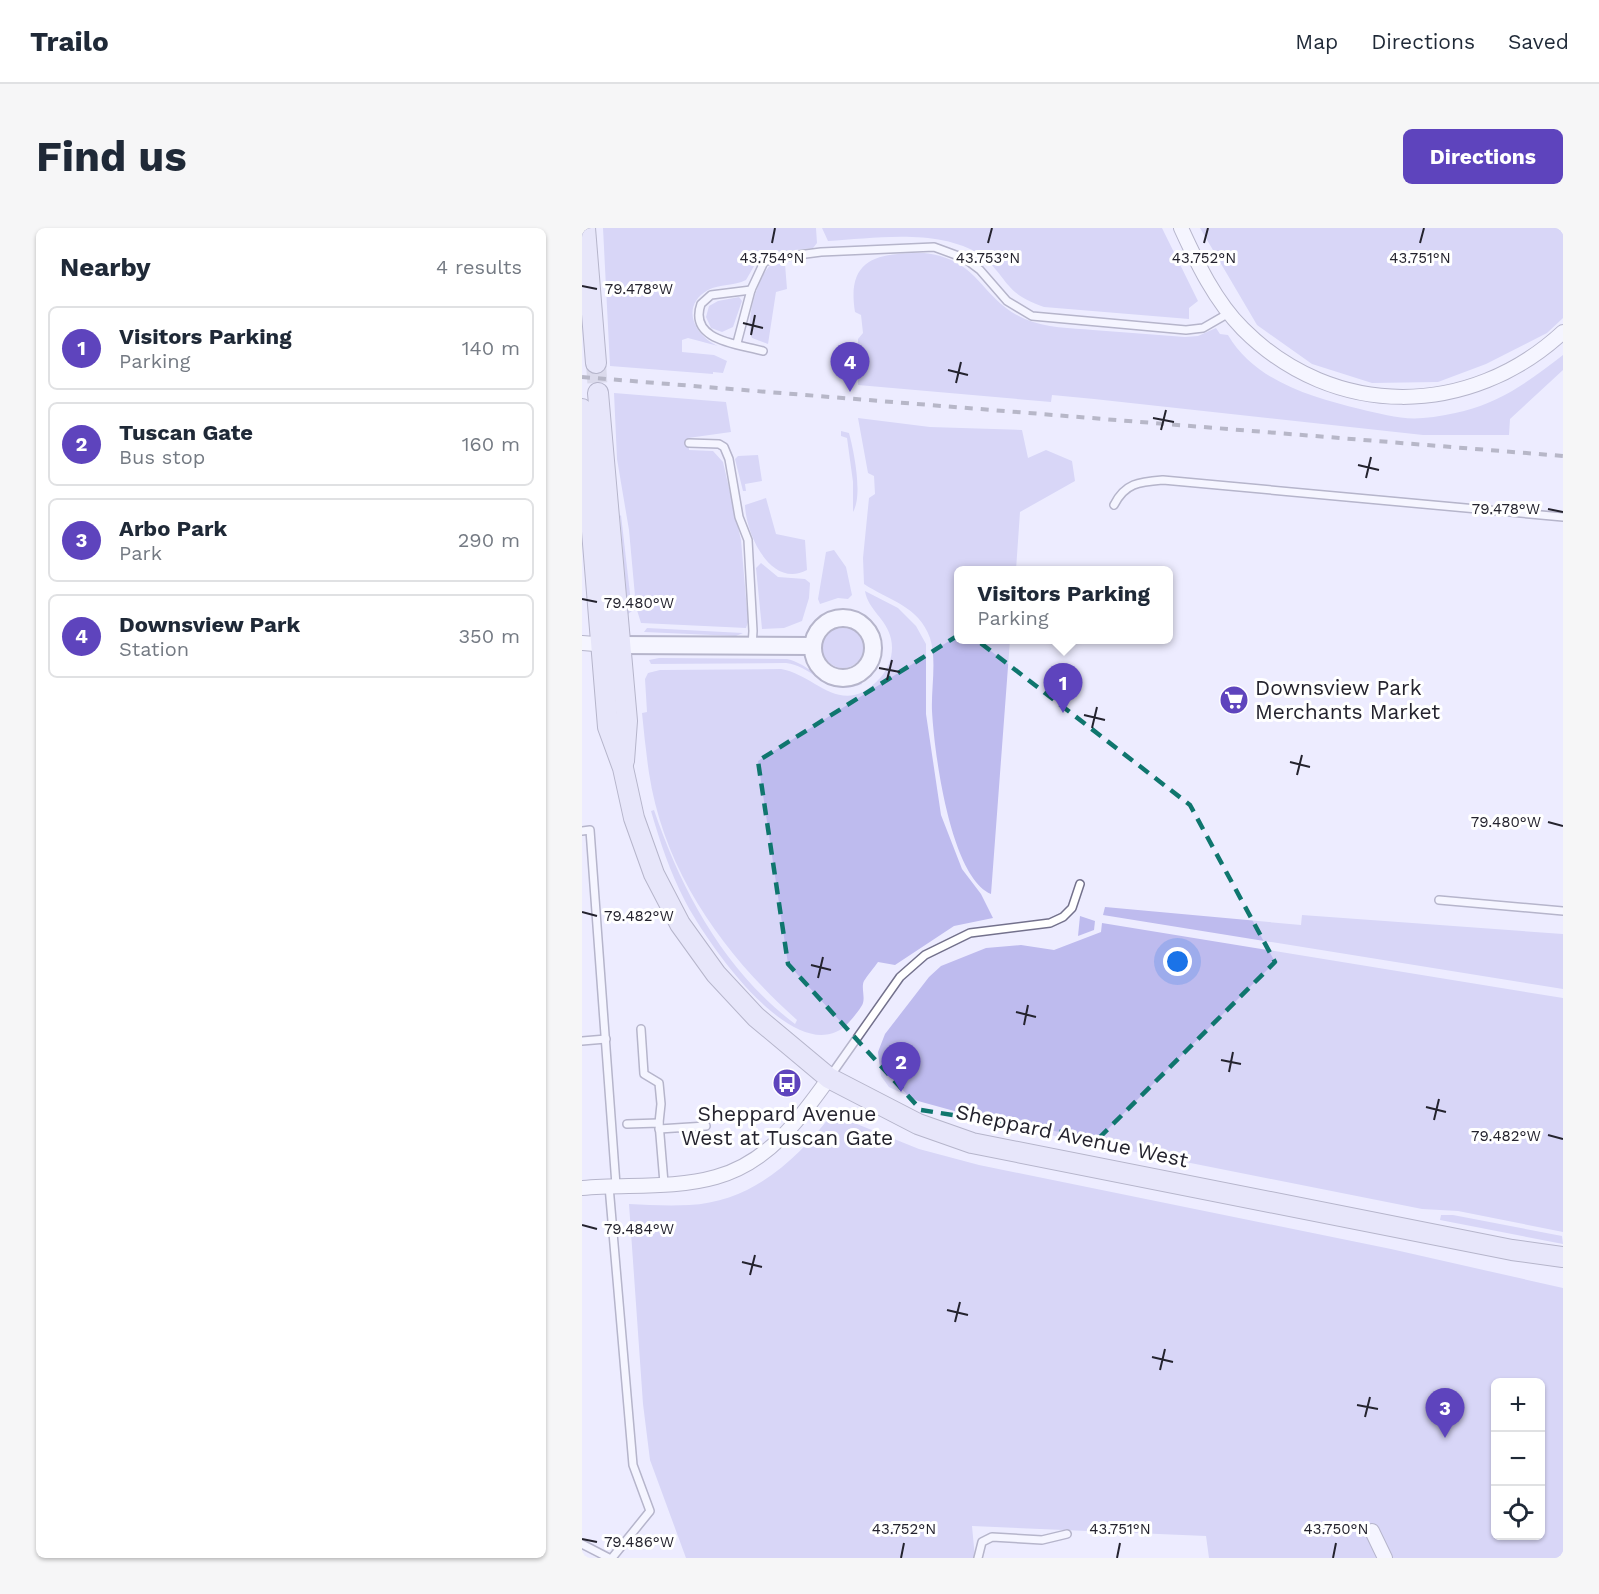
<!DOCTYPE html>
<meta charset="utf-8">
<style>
body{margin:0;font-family:"Work Sans",sans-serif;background:#f6f6f7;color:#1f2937}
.controls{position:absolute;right:18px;bottom:18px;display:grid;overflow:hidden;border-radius:9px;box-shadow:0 2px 4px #0004}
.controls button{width:54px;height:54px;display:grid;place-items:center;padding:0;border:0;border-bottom:2px solid #e0e1e3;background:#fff;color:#1f2937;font:30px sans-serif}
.you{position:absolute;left:596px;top:734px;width:21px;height:21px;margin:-15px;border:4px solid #fff;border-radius:50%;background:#1a73e8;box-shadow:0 0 0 9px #1a73e833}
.badge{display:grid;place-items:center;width:39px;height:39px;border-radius:50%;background:#5e44bd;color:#fff;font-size:20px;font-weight:700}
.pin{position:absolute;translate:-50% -50px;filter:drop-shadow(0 2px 3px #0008)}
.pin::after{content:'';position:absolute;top:32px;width:21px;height:18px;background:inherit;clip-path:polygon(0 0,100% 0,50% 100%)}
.popup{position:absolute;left:372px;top:338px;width:219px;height:78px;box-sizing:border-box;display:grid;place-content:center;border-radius:9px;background:#fff;filter:drop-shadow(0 2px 4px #0005);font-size:20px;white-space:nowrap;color:#747a83}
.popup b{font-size:22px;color:#1f2937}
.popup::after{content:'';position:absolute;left:50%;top:100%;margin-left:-12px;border:12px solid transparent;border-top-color:#fff}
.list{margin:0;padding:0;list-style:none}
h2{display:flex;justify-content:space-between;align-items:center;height:78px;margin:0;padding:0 24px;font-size:26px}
h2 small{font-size:20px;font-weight:400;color:#747a83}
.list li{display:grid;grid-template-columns:39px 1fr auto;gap:18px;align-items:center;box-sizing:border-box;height:84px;margin:0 12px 12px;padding:0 12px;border:2px solid #e0e1e3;border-radius:9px}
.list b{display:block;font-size:22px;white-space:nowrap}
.list p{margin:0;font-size:20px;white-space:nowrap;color:#747a83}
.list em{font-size:20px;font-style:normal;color:#747a83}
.icon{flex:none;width:33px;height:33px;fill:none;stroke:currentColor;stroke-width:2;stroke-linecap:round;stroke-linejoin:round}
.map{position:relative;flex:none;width:981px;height:1330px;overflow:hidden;border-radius:9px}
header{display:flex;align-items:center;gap:36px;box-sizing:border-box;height:84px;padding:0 30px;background:#fff;border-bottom:2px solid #e0e1e3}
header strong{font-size:28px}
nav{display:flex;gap:33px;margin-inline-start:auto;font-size:21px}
.intro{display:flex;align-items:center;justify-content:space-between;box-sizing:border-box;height:144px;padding:0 36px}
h1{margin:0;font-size:42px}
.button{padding:15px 27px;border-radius:9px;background:#5e44bd;color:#fff;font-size:21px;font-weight:700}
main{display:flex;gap:36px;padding:0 36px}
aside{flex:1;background:#fff;border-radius:9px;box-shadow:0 2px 4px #0004}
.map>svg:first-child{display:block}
.green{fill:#bebbee;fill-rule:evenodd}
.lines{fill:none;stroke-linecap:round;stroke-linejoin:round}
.secondary-tunnel{stroke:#c5c4d5;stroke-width:20;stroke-dasharray:20 10;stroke-linecap:butt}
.service-casing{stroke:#73718c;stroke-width:10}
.minor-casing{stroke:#73718c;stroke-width:16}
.tertiary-casing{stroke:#73718c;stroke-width:20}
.secondary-casing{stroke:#73718c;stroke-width:22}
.service{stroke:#fff;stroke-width:7}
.minor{stroke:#fff;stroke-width:14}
.tertiary{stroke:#fff;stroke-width:16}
.secondary{stroke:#e0def3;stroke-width:20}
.rail{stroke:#777685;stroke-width:4;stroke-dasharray:8 8;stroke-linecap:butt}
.marked{fill:none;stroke:#0f766e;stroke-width:4.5;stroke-dasharray:12 8;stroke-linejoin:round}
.ticks{fill:none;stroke:#24232e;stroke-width:2}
.labels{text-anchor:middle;stroke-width:6;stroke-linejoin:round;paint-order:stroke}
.poi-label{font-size:21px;fill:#24232e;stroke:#fff;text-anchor:start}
.street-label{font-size:21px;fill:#24232e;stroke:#fff}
.ticks-label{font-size:15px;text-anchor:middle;fill:#24232e;stroke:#fff;stroke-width:6;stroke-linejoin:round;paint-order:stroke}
</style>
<header>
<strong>Trailo</strong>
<nav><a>Map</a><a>Directions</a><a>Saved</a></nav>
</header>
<div class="intro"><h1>Find us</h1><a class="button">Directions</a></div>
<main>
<aside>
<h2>Nearby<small>4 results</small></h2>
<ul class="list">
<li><span class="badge">1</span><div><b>Visitors Parking</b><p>Parking</p></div><em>140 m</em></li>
<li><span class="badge">2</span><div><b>Tuscan Gate</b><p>Bus stop</p></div><em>160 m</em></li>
<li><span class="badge">3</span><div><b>Arbo Park</b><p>Park</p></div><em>290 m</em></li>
<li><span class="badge">4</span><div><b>Downsview Park</b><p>Station</p></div><em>350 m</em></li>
</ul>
</aside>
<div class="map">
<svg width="981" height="1330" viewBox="0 0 981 1330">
<rect width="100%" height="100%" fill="#edecff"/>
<g class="green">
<path d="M21 0H234L235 15 231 20 185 25 175 33 164 52C152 58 138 56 126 62 98 78 112 107 136 118L106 110 100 112V124L132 127 145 133 141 145 131 144V146L28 138Z"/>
<path d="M240 0H580L616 73 607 80V91L462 79C421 65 427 50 399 27 357 0 294 10 246 13Z"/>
<path d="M618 0H981V90L965 105 904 136 856 154 790 155 730 136 675 97Z"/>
<path d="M342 25C399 31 398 72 443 91 464 100 489 100 511 102 542 104 573 107 603 109L616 108 634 100 638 106 646 107C673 153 729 169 778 181 799 186 820 192 841 190 855 189 869 186 882 183 921 173 950 151 981 127V142L928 191 927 207H841L512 171 470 167 469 174 276 157V111L281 105 279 87 273 84C264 29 297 25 342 25Z"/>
<path d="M190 36H203L205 61 194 64 186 116 170 110C162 95 176 46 190 36Z"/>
<path d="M157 69 160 73 151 99 140 104 129 100 124 89 127 78 136 73Z"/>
<path d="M32 165 144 174 149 204 106 210 107 222 131 223 141 234 159 312 166 394 164 400 59 395 54 379 47 302 35 231Z"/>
<path d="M276 190 348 199 440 202 446 230 464 222 490 233 493 253 438 284 434 342H376V412H428L409 666C368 649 352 522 350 483 349 460 355 432 348 410 337 378 306 372 282 356L281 330 287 270 293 266 292 248 286 245Z"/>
<path d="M259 203 267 205C272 223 281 268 271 284V254L265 210 259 208Z"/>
<path d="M176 227 180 253 163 256 164 263H161L153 231 156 228Z"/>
<path d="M184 270 194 306 223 312 225 342C189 361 164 307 163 277Z"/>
<path d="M39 287 50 383 46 386 38 288Z"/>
<path d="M252 322 264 339 270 367 266 371 256 370 238 376 236 371 244 324Z"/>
<path d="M179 335 196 349 223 351 228 355 227 370 220 393 202 400 180 401 174 340Z"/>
<path d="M283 363 316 380 334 398 344 416V486L359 587 380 641 399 666 411 690 372 698 313 737 296 734C292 740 286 746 282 753 279 759 283 768 281 775 279 781 266 796 261 800 208 838 122 710 103 673 88 644 78 614 69 583L72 582C100 664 142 742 213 796L215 792C142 727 82 644 67 545 64 525 62 505 60 485L65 484 63 451 66 445 78 442 199 441C235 447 260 493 299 449 308 439 312 424 309 411 305 391 286 382 283 363Z"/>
<circle cx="261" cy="419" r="21"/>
<path d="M65 400 161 405 154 408 62 404Z"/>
<path d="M77 430 205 431C232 437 248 468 279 453L280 456C244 471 235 439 204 435L69 436 67 432Z"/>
<path d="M523 679 719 697 720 687 981 706V761L521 687Z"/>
<path d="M498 688 513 693 512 702 496 708Z"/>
<path d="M520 695 981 770V1004L876 983 840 981 438 901 336 873 307 859 299 848 296 824 303 806 347 749 359 738 404 720 439 717 472 722 519 704Z"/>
<path d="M250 886 337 921 397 937 809 1021 981 1060V1330H627L624 1308 390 1298 393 1330H104L68 1232 61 1176 47 976C66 977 87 978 107 977 169 974 214 933 250 886ZM914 1154H958V1308H914Z"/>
<path d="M859 987H871L980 1008 981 1016 858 992Z"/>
</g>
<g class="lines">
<path class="secondary-tunnel" d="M14 135 16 165"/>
<g class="service-casing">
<g id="service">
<path d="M169 62 129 67 119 76C106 113 157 116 181 123"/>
<path d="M155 115 169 62 182 34 193 30 239 24 352 19 382 30 398 42 425 73 450 88 604 102 621 100 647 85"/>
<path d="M107 215 137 216 142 219 147 231 157 289 166 312 171 403 170 418"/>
<path d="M532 277C543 255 557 254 581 252L981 289"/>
<path d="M0 603 8 602 34 957"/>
<path d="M857 672 981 683"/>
<path d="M59 801 62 846 77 855 79 876 77 895"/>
<path d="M0 813 24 811"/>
<path d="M249 847 318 749 343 727 388 705 468 695 481 689 490 680 498 656"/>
<path d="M45 896 77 895 82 955"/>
<path d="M77 901 124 898"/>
<path d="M27 958 51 1237 68 1283 30 1330"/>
<path d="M0 1316 27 1330"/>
<path d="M396 1330 400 1314 410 1309 460 1312 485 1306"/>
</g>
</g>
<g class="minor-casing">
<g id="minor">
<path d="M599 0C615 35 633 73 661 101 752 192 888 190 981 104"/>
<path d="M0 415 26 417"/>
<path d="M0 960C44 956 92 961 134 949 186 935 218 891 247 850"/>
<path d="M790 1303 803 1330"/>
</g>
</g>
<g class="tertiary-casing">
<g id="tertiary">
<circle cx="261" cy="420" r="30"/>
<path d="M37 417 231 418"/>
</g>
</g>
<g class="secondary-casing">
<g id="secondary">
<path d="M3 0 14 135"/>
<path d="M16 165 45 493 42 533"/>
<path d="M0 181 26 499 41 540 52 590 72 646 98 696 134 746 174 789 247 850 336 896 390 915 930 1022 981 1029"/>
</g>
</g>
<use href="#service" class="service"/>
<use href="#minor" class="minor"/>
<use href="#tertiary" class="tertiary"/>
<use href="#secondary" class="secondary"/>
<path class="rail" d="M0 149 981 228"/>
</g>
<path d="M0 0H981V1330H0ZM383 403 608 577 693 734 517 910 339 882 206 736 176 533Z" fill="#edecff" fill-opacity=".55" fill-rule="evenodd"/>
<path class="marked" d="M383 403 608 577 693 734 517 910 339 882 206 736 176 533Z"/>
<path class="ticks" d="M190 15 193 0M406 15 410 0M622 15 626 0M838 15 842 0M0 58 15 61M161 95 181 100M169 107 173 87M366 142 386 147M374 155 379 134M571 190 592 194M579 202 584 182M776 237 797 242M784 250 789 229M966 281 981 284M0 371 15 374M297 440 318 444M305 452 310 432M502 487 523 492M510 500 515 479M708 534 728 539M715 547 720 527M966 594 981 598M0 684 15 688M229 737 249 742M236 750 241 729M434 784 454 789M442 797 446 777M639 832 659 836M647 844 651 824M844 879 864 884M852 892 857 871M966 907 981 911M0 997 15 1001M160 1034 180 1039M168 1047 173 1027M365 1082 386 1087M373 1094 378 1074M570 1129 591 1134M578 1142 583 1121M775 1177 796 1181M783 1189 788 1169M0 1311 15 1314M319 1330 322 1315M535 1330 538 1315M751 1330 754 1315"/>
<defs>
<g id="supermarket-disc" transform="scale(1.5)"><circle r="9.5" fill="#5e44bd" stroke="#fff"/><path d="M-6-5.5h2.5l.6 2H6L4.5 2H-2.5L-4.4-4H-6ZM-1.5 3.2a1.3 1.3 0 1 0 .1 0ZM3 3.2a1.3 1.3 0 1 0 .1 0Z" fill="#fff"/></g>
<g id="bus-disc" transform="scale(1.5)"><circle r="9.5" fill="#5e44bd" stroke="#fff"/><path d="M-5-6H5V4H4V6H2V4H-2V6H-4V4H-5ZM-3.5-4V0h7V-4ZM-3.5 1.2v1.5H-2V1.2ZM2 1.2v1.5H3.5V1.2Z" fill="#fff"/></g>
</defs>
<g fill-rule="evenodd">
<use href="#supermarket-disc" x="652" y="472"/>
<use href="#bus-disc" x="205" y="855"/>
</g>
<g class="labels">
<g class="poi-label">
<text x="673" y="467">Downsview Park<tspan x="673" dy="24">Merchants Market</tspan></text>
<text x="205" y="893" text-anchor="middle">Sheppard Avenue<tspan x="205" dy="24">West at Tuscan Gate</tspan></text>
</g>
<g class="street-label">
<text transform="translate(490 908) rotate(12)" y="7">Sheppard Avenue West</text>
</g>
</g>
<g class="ticks-label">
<text x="190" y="35">43.754°N</text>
<text x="406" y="35">43.753°N</text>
<text x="622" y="35">43.752°N</text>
<text x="838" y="35">43.751°N</text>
<text x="57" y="66">79.478°W</text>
<text x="924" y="286">79.478°W</text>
<text x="57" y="380">79.480°W</text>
<text x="924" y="599">79.480°W</text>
<text x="57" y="693">79.482°W</text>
<text x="924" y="913">79.482°W</text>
<text x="57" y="1006">79.484°W</text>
<text x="322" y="1306">43.752°N</text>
<text x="538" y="1306">43.751°N</text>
<text x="754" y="1306">43.750°N</text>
<text x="57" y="1319">79.486°W</text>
</g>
</svg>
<div class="controls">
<button>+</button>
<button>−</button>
<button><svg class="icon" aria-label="locate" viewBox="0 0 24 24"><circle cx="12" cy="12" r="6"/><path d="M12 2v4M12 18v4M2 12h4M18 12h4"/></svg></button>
</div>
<div class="you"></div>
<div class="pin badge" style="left:481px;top:485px">1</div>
<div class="popup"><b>Visitors Parking</b>Parking</div>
<div class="pin badge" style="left:319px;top:864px">2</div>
<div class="pin badge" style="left:863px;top:1210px">3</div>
<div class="pin badge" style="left:268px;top:164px">4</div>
</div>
</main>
